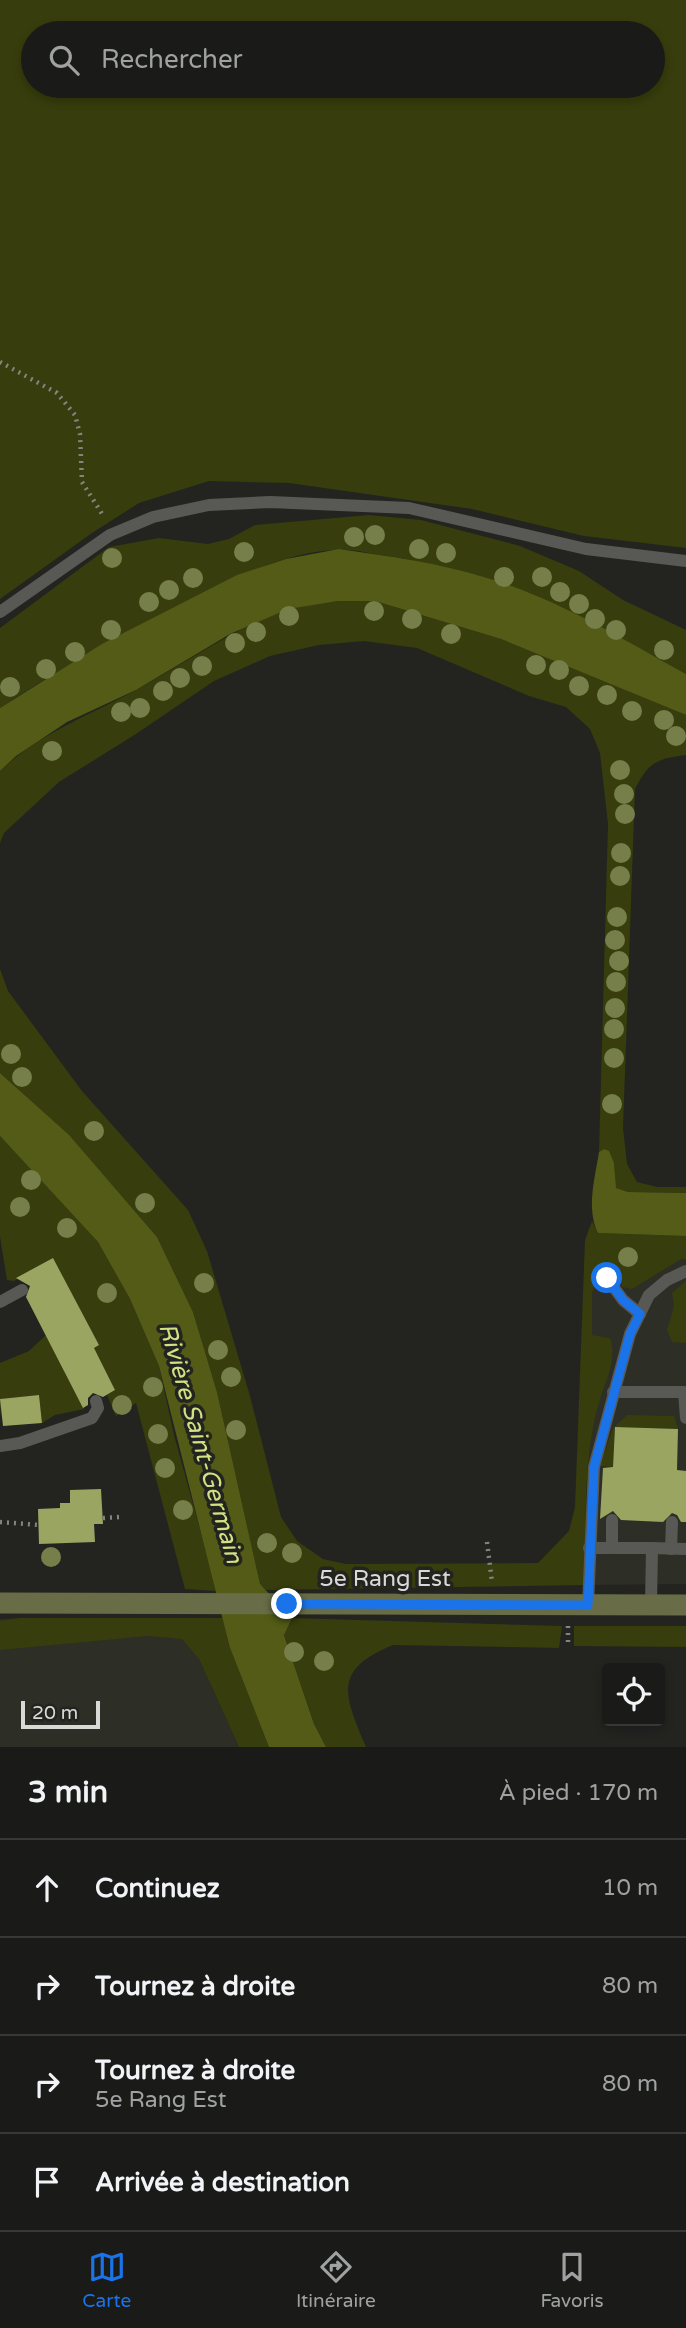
<!DOCTYPE html>
<html lang="fr">
<meta charset="utf-8">
<style>
body{margin:0;font-family:"Varela Round",sans-serif;background:#232421;color:#f1f3f6}
.controls{position:absolute;right:21px;bottom:21px;display:grid;overflow:hidden;border-radius:7px;box-shadow:0 4px 10px #0003}
.controls button{width:63px;height:63px;display:grid;place-items:center;padding:0;border:0;border-bottom:2px solid #383937;background:#1a1b18;color:#f1f3f6;font:35px sans-serif}
.scale{position:absolute;left:21px;bottom:18px;width:79px;box-sizing:border-box;padding-left:7px;border:4px solid #d9d9d7;border-top:0;font-size:19px;line-height:24px;white-space:nowrap;color:#d9d9d7;-webkit-text-stroke:5px #232420;paint-order:stroke}
.stop{position:absolute;width:21px;height:21px;margin:-16px;border:5px solid #1a73e8;border-radius:50%;background:#fff}
.stop.end{background:#1a73e8;border-color:#fff;box-shadow:0 2px 7px #0008}
.list{margin:0;padding:0;list-style:none}
h2{display:flex;justify-content:space-between;align-items:center;height:91px;margin:0;padding:0 28px;font-size:30px}
h2 small{font-size:23px;font-weight:400;color:#9fa1a2}
.list li{display:grid;grid-template-columns:46px 1fr auto;gap:21px;align-items:center;box-sizing:border-box;height:98px;padding:0 28px;border-top:2px solid #383937}
.list b{display:block;font-size:26px;white-space:nowrap}
.list p{margin:0;font-size:23px;white-space:nowrap;color:#9fa1a2}
.list em{font-size:23px;font-style:normal;color:#9fa1a2}
.icon{flex:none;width:38px;height:38px;fill:none;stroke:currentColor;stroke-width:2;stroke-linecap:round;stroke-linejoin:round}
.map{position:relative;flex:none;width:686px;height:1747px;overflow:hidden}
.search{position:absolute;background:#1a1b18;box-shadow:0 4px 10px #0003;left:21px;right:21px;top:21px;height:77px;display:flex;align-items:center;gap:18px;box-sizing:border-box;padding:0 24px;border-radius:38px;color:#9fa1a2;font-size:26px}
.sheet{height:483px;background:#1a1b18}
nav{display:flex;justify-content:space-around;align-items:center;box-sizing:border-box;height:98px;border-top:2px solid #383937;background:#1a1b18;font-size:19px;color:#9fa1a2}
nav a{display:grid;justify-items:center;gap:4px}
nav .on{color:#1a73e8}
.map>svg:first-child{display:block}
.built{fill:#2d2e25}
.green{fill:#373d0c;fill-rule:evenodd}
.forest{fill:#545c17}
.water{fill:#535b16}
.building{fill:#9ba562}
.lines{fill:none;stroke-linecap:round;stroke-linejoin:round}
.path{stroke:#848481;stroke-width:4.5;stroke-dasharray:2 5;stroke-linecap:butt}
.lane{stroke:#585954;stroke-width:12}
.secondary{stroke:#686d47;stroke-width:21}
.tree{fill:#767f49}
.route{stroke:#1a73e8;stroke-width:9}
.labels{text-anchor:middle;stroke-width:7;stroke-linejoin:round;paint-order:stroke}
.street-label{font-size:23px;fill:#d9d9d7;stroke:#232420}
.water-label{font-size:24px;font-style:italic;fill:#d2e181;stroke:#232420}
</style>
<div class="map">
<svg width="686" height="1747" viewBox="0 0 686 1747">
<rect width="100%" height="100%" fill="#232420"/>
<g class="built">
<path d="M598 1233 686 1236V1584L585 1585 592 1293Z"/>
<path d="M20 1618H197L199 1659 239 1747H0V1619Z"/>
</g>
<g class="green">
<path d="M0 0H686V548L584 536 472 509 289 483 209 481 139 503 92 533 0 599ZM653 33V86H33V33Z"/>
<path d="M369 515 421 520 520 546 579 571 623 600 686 630V674C590 621 497 572 387 556 371 554 354 549 339 550 281 551 231 582 180 606 118 637 58 669 0 708V628L109 547 159 538 208 544 229 539 255 525Z"/>
<path d="M338 601H375L501 639 686 715V755C656 759 649 762 635 789L623 1128 627 1164 637 1182 657 1187H686V1193L628 1192 615 1188 614 1163 604 1149 599 1152 608 824 600 753 590 729 566 707 529 696 417 648 364 641 319 645 270 656 214 681 136 734 59 782 4 833 0 843V771C40 733 88 716 136 690 186 663 232 629 286 610 302 604 322 603 338 601Z"/>
<path d="M0 969 8 991 82 1091 188 1210 207 1251 250 1396 281 1517 297 1541 323 1559 346 1564 538 1563 569 1531 575 1507 585 1240 592 1221 598 1233 686 1236V1259H681L632 1289 622 1287 618 1274 607 1261 592 1293V1335L610 1338C618 1360 604 1384 598 1406 582 1463 587 1527 585 1585L266 1590 260 1585 217 1392 193 1312 157 1237 69 1136 0 1073Z"/>
<path d="M0 1136 98 1242 130 1299 159 1366 174 1435 217 1591 185 1589 136 1403 116 1416 107 1395 115 1390 97 1354 64 1371 84 1409 55 1415 42 1423 39 1395 1 1399 0 1419V1363L29 1351 46 1335 62 1365 99 1345 53 1259 14 1281 7 1280 0 1237Z"/>
<path d="M686 1281V1343L672 1342 667 1330 674 1306 672 1293Z"/>
<path d="M627 1415 674 1416 678 1429 615 1427 613 1467 600 1466 613 1428Z"/>
<path d="M20 1618H223L230 1648 269 1747H239L199 1659 182 1639 148 1636 0 1650V1621Z"/>
<path d="M292 1618 562 1626 559 1648 393 1645C332 1670 344 1695 366 1747H326L314 1724 284 1634Z"/>
<path d="M574 1626H686V1647L574 1646Z"/>
</g>
<path class="forest" d="M604 1149 609 1151 614 1163 616 1188 628 1192 686 1193V1236L598 1233C586 1208 595 1178 599 1152Z"/>
<g class="water">
<path d="M339 549C389 556 439 563 487 578 558 599 622 639 686 674V715L501 639 375 601H338L288 609 230 634 136 690 67 722 16 756 0 771V708L102 644 237 575 286 559Z"/>
<path d="M0 1073 69 1135 157 1237 193 1312 217 1392 260 1584 292 1618 284 1635 314 1724 326 1747H269L230 1648 159 1366 130 1299 98 1242 0 1136Z"/>
</g>
<g class="building">
<path d="M53 1258 99 1345 94 1348 115 1390 103 1397 93 1393 88 1398V1405L83 1408 26 1297 30 1286 16 1278Z"/>
<path d="M39 1395 42 1423 3 1426 0 1399Z"/>
<path d="M615 1427 678 1429 677 1470 686 1471V1522H681L677 1515 672 1513 663 1522 621 1520 613 1511 600 1519 603 1468 613 1467Z"/>
<path d="M101 1489 103 1524H94L95 1542 39 1544 38 1509 60 1508V1503H70V1490Z"/>
</g>
<g class="lines">
<g class="path">
<path d="M0 362 57 393 75 415 80 434 82 482 104 517"/>
<path d="M103 1518 121 1517"/>
<path d="M0 1522 39 1525"/>
<path d="M487 1542 492 1582"/>
<path d="M568 1626V1647"/>
</g>
<g class="lane">
<path d="M0 612 110 535 153 517 209 505 270 502 409 508 586 549 686 561"/>
<path d="M607 1278 623 1300 640 1314"/>
<path d="M0 1302 22 1290"/>
<path d="M613 1392H684L686 1418"/>
<path d="M0 1446 20 1443 92 1418 98 1408 96 1401"/>
<path d="M589 1548H652"/>
<path d="M612 1548V1520"/>
<path d="M671 1549 672 1522"/>
<path d="M588 1605 594 1467 630 1334 649 1295 667 1280 686 1271"/>
<path d="M651 1605 652 1548 686 1549"/>
</g>
<path class="secondary" d="M0 1603 686 1605"/>
</g>
<g class="tree">
<circle cx="375" cy="535" r="10"/>
<circle cx="354" cy="537" r="10"/>
<circle cx="419" cy="549" r="10"/>
<circle cx="244" cy="552" r="10"/>
<circle cx="446" cy="553" r="10"/>
<circle cx="112" cy="558" r="10"/>
<circle cx="504" cy="577" r="10"/>
<circle cx="542" cy="577" r="10"/>
<circle cx="193" cy="578" r="10"/>
<circle cx="169" cy="590" r="10"/>
<circle cx="560" cy="592" r="10"/>
<circle cx="149" cy="602" r="10"/>
<circle cx="579" cy="604" r="10"/>
<circle cx="374" cy="611" r="10"/>
<circle cx="289" cy="616" r="10"/>
<circle cx="412" cy="619" r="10"/>
<circle cx="595" cy="619" r="10"/>
<circle cx="111" cy="630" r="10"/>
<circle cx="616" cy="630" r="10"/>
<circle cx="256" cy="632" r="10"/>
<circle cx="451" cy="634" r="10"/>
<circle cx="235" cy="643" r="10"/>
<circle cx="664" cy="650" r="10"/>
<circle cx="75" cy="652" r="10"/>
<circle cx="536" cy="665" r="10"/>
<circle cx="202" cy="666" r="10"/>
<circle cx="46" cy="669" r="10"/>
<circle cx="559" cy="670" r="10"/>
<circle cx="180" cy="678" r="10"/>
<circle cx="579" cy="686" r="10"/>
<circle cx="10" cy="687" r="10"/>
<circle cx="163" cy="691" r="10"/>
<circle cx="607" cy="695" r="10"/>
<circle cx="140" cy="708" r="10"/>
<circle cx="632" cy="711" r="10"/>
<circle cx="121" cy="712" r="10"/>
<circle cx="664" cy="720" r="10"/>
<circle cx="676" cy="736" r="10"/>
<circle cx="52" cy="751" r="10"/>
<circle cx="620" cy="770" r="10"/>
<circle cx="624" cy="794" r="10"/>
<circle cx="625" cy="814" r="10"/>
<circle cx="621" cy="853" r="10"/>
<circle cx="620" cy="876" r="10"/>
<circle cx="617" cy="917" r="10"/>
<circle cx="615" cy="940" r="10"/>
<circle cx="619" cy="961" r="10"/>
<circle cx="616" cy="982" r="10"/>
<circle cx="615" cy="1008" r="10"/>
<circle cx="614" cy="1029" r="10"/>
<circle cx="11" cy="1054" r="10"/>
<circle cx="614" cy="1058" r="10"/>
<circle cx="22" cy="1077" r="10"/>
<circle cx="612" cy="1104" r="10"/>
<circle cx="94" cy="1131" r="10"/>
<circle cx="31" cy="1180" r="10"/>
<circle cx="145" cy="1203" r="10"/>
<circle cx="20" cy="1207" r="10"/>
<circle cx="67" cy="1228" r="10"/>
<circle cx="628" cy="1257" r="10"/>
<circle cx="204" cy="1283" r="10"/>
<circle cx="107" cy="1293" r="10"/>
<circle cx="218" cy="1350" r="10"/>
<circle cx="231" cy="1377" r="10"/>
<circle cx="153" cy="1387" r="10"/>
<circle cx="122" cy="1405" r="10"/>
<circle cx="236" cy="1430" r="10"/>
<circle cx="158" cy="1434" r="10"/>
<circle cx="165" cy="1468" r="10"/>
<circle cx="183" cy="1510" r="10"/>
<circle cx="267" cy="1543" r="10"/>
<circle cx="292" cy="1553" r="10"/>
<circle cx="51" cy="1557" r="10"/>
<circle cx="294" cy="1652" r="10"/>
<circle cx="324" cy="1661" r="10"/>
</g>
<g class="lines">
<path class="route" d="M287 1604 588 1605 594 1467 630 1334 640 1314 623 1300 607 1278"/>
</g>
<g class="labels">
<g class="street-label">
<text x="385" y="1586">5e Rang Est</text>
</g>
<g class="water-label">
<text transform="translate(201 1443) rotate(74)" y="8">Rivière Saint-Germain</text>
</g>
</g>
</svg>
<div class="controls">
<button><svg class="icon" aria-label="locate" viewBox="0 0 24 24"><circle cx="12" cy="12" r="6"/><path d="M12 2v4M12 18v4M2 12h4M18 12h4"/></svg></button>
</div>
<div class="scale">20 m</div>
<div class="stop" style="left:607px;top:1278px"></div>
<div class="stop end" style="left:287px;top:1604px"></div>
<div class="search"><svg class="icon" aria-label="search" viewBox="0 0 24 24"><circle cx="10" cy="10" r="6"/><path d="M15 15l6 6"/></svg>Rechercher</div>
</div>
<section class="sheet">
<h2>3 min<small>À pied · 170 m</small></h2>
<ul class="list">
<li><svg class="icon" aria-label="ahead" viewBox="0 0 24 24"><path d="M12 20V5M6 11l6-6 6 6"/></svg><div><b>Continuez</b></div><em>10 m</em></li>
<li><svg class="icon" aria-label="right" viewBox="0 0 24 24"><path d="M7 20v-9h11M14 6l5 5-5 5"/></svg><div><b>Tournez à droite</b></div><em>80 m</em></li>
<li><svg class="icon" aria-label="right" viewBox="0 0 24 24"><path d="M7 20v-9h11M14 6l5 5-5 5"/></svg><div><b>Tournez à droite</b><p>5e Rang Est</p></div><em>80 m</em></li>
<li><svg class="icon" aria-label="arrive" viewBox="0 0 24 24"><path d="M6 21V4h12l-3 4 3 4H6"/></svg><div><b>Arrivée à destination</b></div></li>
</ul>
</section>
<nav>
<a class="on"><svg class="icon" aria-label="map" viewBox="0 0 24 24"><path d="M3 6l6-2 6 2 6-2v14l-6 2-6-2-6 2zM9 4v14M15 6v14"/></svg>Carte</a>
<a><svg class="icon" aria-label="directions" viewBox="0 0 24 24"><path d="M12 3l9 9-9 9-9-9zM9 14v-3h6M13 9l2 2-2 2"/></svg>Itinéraire</a>
<a><svg class="icon" aria-label="saved" viewBox="0 0 24 24"><path d="M7 4h10v16l-5-4-5 4z"/></svg>Favoris</a>
</nav>
